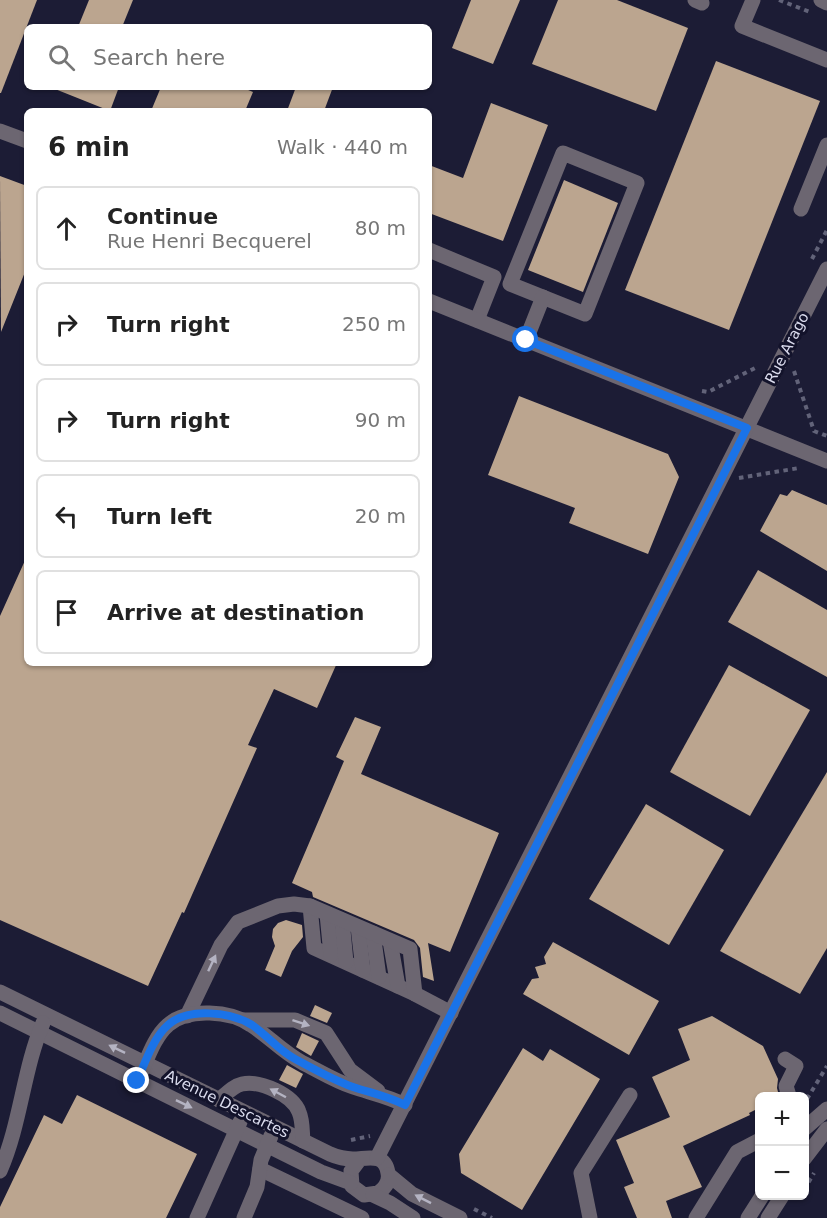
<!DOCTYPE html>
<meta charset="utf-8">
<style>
body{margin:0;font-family:"DejaVu Sans",sans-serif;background:#f2f2f2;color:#222}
.controls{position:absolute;right:18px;bottom:18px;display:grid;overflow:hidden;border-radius:9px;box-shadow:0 2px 4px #0004}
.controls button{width:54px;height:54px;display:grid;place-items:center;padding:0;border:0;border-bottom:2px solid #e0e0e0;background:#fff;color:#222;font:30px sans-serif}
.stop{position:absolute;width:18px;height:18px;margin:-14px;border:4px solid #1a73e8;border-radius:50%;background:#fff}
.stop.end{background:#1a73e8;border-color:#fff;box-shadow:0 2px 6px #0008}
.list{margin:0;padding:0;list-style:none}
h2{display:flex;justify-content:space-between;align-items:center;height:78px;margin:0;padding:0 24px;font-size:26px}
h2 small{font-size:20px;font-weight:400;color:#767676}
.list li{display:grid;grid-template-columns:39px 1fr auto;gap:18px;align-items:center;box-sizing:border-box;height:84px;margin:0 12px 12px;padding:0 12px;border:2px solid #e0e0e0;border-radius:9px}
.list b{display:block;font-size:22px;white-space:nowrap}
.list p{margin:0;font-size:20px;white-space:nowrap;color:#767676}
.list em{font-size:20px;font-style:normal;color:#767676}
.icon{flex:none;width:33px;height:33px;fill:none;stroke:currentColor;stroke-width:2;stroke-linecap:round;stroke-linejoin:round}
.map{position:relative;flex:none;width:827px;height:1218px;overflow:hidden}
.search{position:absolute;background:#fff;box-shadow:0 2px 4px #0004;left:24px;top:24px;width:408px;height:66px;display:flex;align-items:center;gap:15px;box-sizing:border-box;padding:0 21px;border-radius:9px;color:#767676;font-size:22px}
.panel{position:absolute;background:#fff;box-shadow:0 2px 4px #0004;left:24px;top:108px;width:408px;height:558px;border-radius:9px}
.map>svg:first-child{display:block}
.building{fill:#bba58f}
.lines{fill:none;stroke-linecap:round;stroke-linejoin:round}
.path{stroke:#626379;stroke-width:4;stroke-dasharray:4.5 4.5;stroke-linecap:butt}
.minor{stroke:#6c6671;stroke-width:15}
.oneway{fill:#b4b3c2}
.route{stroke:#1a73e8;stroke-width:8}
.labels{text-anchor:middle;stroke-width:6;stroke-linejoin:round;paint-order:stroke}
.street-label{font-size:15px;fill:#dbdcee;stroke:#13132b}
</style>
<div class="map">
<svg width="827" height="1218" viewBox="0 0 827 1218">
<rect width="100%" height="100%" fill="#1c1c35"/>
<g class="building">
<path d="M0 0H37L1 93H0Z"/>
<path d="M89 0H133L122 27H78Z"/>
<path d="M471 0H520L493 64 452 48Z"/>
<path d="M558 0H617L688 28 656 111 532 64Z"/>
<path d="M716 61 820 101 729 330 625 290Z"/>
<path d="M50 87H119L110 111Z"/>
<path d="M161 87H241L253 92 245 111H151Z"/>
<path d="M296 87H333L324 111H287Z"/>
<path d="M491 103 548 125 503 241 429 213V165L463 178Z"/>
<path d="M0 176 27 186V267L1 332Z"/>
<path d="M564 180 618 203 583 292 528 270Z"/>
<path d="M519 396 668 454 679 477 648 554 569 523 575 508 488 475Z"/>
<path d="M792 490 827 505V571L760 531 780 494 787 496Z"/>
<path d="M27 556V663H337L317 708 274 689 248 745 257 748 184 913 182 912 148 986 0 920V616Z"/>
<path d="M758 570 827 610V677L728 622Z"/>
<path d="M729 665 810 710 750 816 670 772Z"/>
<path d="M355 717 381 727 361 774 499 833 450 952 428 943 434 981 423 977 420 948 414 940 313 897 312 892 292 883 344 761 336 757Z"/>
<path d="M827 772V948L800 994 720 951Z"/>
<path d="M646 804 724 850 669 945 589 899Z"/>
<path d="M286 920 302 925 303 937 292 951 281 977 265 970 275 946 272 937 273 929 278 923Z"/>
<path d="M553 942 659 1001 629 1055 523 994 532 979 539 978 535 967 546 964 544 957Z"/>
<path d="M315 1005 332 1013 327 1023 310 1016Z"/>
<path d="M712 1016 763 1046 778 1079 777 1088 779 1096H759V1108L749 1113 750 1115 683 1146 702 1187 666 1201 672 1218H637L624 1187 634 1183 616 1140 670 1117 652 1077 690 1060 678 1029Z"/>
<path d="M302 1033 319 1041 311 1056 296 1047Z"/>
<path d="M523 1048 543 1061 550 1049 600 1079 522 1210 461 1173 459 1154Z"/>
<path d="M287 1065 303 1074 296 1088 279 1080Z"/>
<path d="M77 1095 197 1154 166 1218H0V1207L44 1115 62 1124Z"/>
</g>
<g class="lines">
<g class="path">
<path d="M779 0 810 12"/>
<path d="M812 259 827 230"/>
<path d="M794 371 814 431 827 436"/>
<path d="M702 391 708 392 757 367"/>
<path d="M739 478 799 468"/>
<path d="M807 1099 827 1066"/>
<path d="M351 1140 370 1136"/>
<path d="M804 1190 814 1173"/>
<path d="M474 1209 492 1218"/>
</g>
<g class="minor">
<path d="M695 0 702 3"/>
<path d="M753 0 742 26 827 60"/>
<path d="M821 0 827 3"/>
<path d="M0 131 27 141"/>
<path d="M563 153 637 183 585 314 510 284Z"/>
<path d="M801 209 827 145"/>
<path d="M429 250 494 277 477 320"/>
<path d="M429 301 827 461"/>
<path d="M526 340 543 297"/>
<path d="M310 906 314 948 415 994"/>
<path d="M327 914 331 955"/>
<path d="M342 920 346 962"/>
<path d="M358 927 363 970"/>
<path d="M373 933 379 977"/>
<path d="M390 941 398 986"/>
<path d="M0 992 330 1154C337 1157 345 1159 353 1159 367 1159 385 1152 388 1173 390 1182 385 1188 378 1193L364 1195 352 1186 351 1171 360 1159"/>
<path d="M0 1013 321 1172 351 1183"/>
<path d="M187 1016 221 945 238 922 278 906 294 904 310 906 410 949 415 994 451 1013"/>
<path d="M244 1020H295L326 1033 350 1070 378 1091"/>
<path d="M785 1059 796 1066 786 1086 789 1096"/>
<path d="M141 1073C148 1057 155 1036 168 1025 188 1007 231 1011 251 1025 270 1037 281 1051 303 1063 319 1071 335 1081 353 1087 371 1093 387 1096 405 1105"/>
<path d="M219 1100C226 1094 233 1086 242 1084 260 1080 293 1095 299 1112 303 1121 302 1132 303 1141"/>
<path d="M804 1129 827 1109"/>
<path d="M377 1158 827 269"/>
<path d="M804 1159 827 1129"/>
<path d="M260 1169 362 1218"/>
<path d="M0 1171C21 1123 23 1070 43 1023"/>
<path d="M389 1175 412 1194 460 1218"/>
<path d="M373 1195 390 1203 413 1218"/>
<path d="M197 1218 240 1122"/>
<path d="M244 1218 257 1187 261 1160 271 1136"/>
<path d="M590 1218 581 1173 630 1095"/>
<path d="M696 1218 737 1152 760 1140"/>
<path d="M748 1218 762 1196"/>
<path d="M768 1218 782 1196"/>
</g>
</g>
<defs><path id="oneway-solid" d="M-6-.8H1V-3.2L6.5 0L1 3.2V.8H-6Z" transform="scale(1.5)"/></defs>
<g class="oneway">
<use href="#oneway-solid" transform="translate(212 963) rotate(-65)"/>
<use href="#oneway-solid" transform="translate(301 1023) rotate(18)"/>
<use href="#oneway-solid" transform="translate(117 1049) rotate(-154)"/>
<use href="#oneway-solid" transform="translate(278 1093) rotate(-152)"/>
<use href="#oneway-solid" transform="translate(184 1104) rotate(26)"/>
<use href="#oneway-solid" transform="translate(423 1199) rotate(-153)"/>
</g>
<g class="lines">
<path class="route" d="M137 1081C145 1063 153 1038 168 1025 188 1007 231 1012 252 1025 267 1035 278 1050 295 1059 314 1069 333 1080 353 1087 371 1093 387 1096 405 1105L747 428 526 340"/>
</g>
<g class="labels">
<g class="street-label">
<text transform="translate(787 348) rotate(-63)" y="5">Rue Arago</text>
<text transform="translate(227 1104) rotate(26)" y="5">Avenue Descartes</text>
</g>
</g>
</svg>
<div class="controls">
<button>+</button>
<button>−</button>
</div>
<div class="stop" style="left:526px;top:340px"></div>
<div class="stop end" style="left:137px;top:1081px"></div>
<div class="search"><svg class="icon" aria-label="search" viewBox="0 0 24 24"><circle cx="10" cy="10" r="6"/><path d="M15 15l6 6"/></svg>Search here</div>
<section class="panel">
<h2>6 min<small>Walk · 440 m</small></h2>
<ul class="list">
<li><svg class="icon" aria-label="ahead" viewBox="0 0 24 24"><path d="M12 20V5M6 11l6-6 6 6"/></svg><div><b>Continue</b><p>Rue Henri Becquerel</p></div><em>80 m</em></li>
<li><svg class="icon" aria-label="right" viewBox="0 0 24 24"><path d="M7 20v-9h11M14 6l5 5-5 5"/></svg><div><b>Turn right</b></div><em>250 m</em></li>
<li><svg class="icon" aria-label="right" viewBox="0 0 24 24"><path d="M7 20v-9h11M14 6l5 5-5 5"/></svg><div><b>Turn right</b></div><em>90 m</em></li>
<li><svg class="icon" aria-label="left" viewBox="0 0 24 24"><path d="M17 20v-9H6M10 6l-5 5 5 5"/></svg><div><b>Turn left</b></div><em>20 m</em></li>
<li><svg class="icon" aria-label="arrive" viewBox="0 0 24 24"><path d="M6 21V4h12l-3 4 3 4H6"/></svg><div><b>Arrive at destination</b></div></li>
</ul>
</section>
</div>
